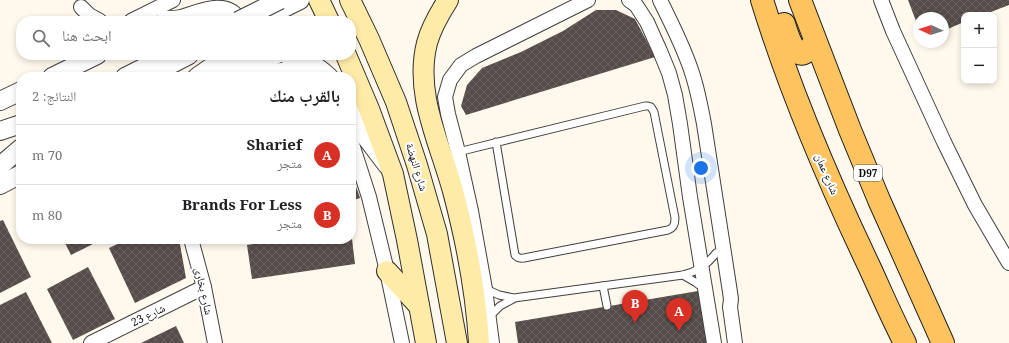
<!DOCTYPE html>
<html lang="ar">
<meta charset="utf-8">
<style>
body{margin:0;font-family:"Noto Serif","Noto Naskh Arabic",serif;background:#f6f6f6;color:#202124;direction:rtl}
.controls{position:absolute;right:12px;top:12px;display:grid;overflow:hidden;border-radius:8px;box-shadow:0 2px 6px #0003}
.controls button{width:36px;height:36px;display:grid;place-items:center;padding:0;border:0;border-bottom:1px solid #e0e0e0;background:#fff;color:#202124;font:20px sans-serif}
.compass{position:absolute;left:913px;top:12px;width:36px;height:36px;border-radius:50%;background:#fff;box-shadow:0 2px 6px #0003;rotate:273deg}
.you{position:absolute;left:701px;top:168px;width:14px;height:14px;margin:-10px;border:3px solid #fff;border-radius:50%;background:#1a73e8;box-shadow:0 0 0 6px #1a73e833}
.badge{display:grid;place-items:center;width:26px;height:26px;border-radius:50%;background:#d93025;color:#fff;font-size:13px;font-weight:700}
.pin{position:absolute;translate:-50% -33px;filter:drop-shadow(0 1px 2px #0008)}
.pin::after{content:'';position:absolute;top:21px;width:14px;height:12px;background:inherit;clip-path:polygon(0 0,100% 0,50% 100%)}
.list{margin:0;padding:0;list-style:none}
h2{display:flex;justify-content:space-between;align-items:center;height:52px;margin:0;padding:0 16px;font-size:17px}
h2 small{font-size:13px;font-weight:400;color:#757577}
.list li{display:grid;grid-template-columns:26px 1fr auto;gap:12px;align-items:center;box-sizing:border-box;height:60px;padding:0 16px;border-top:1px solid #e0e0e0}
.list b{display:block;font-size:15px;white-space:nowrap}
.list p{margin:0;font-size:13px;white-space:nowrap;color:#757577}
.list em{font-size:13px;font-style:normal;color:#757577}
.icon{flex:none;width:22px;height:22px;fill:none;stroke:currentColor;stroke-width:2;stroke-linecap:round;stroke-linejoin:round}
.map{position:relative;flex:none;width:1009px;height:343px;overflow:hidden;direction:ltr}
.search{position:absolute;background:#fff;box-shadow:0 2px 6px #0003;left:16px;top:16px;width:340px;height:44px;display:flex;align-items:center;gap:10px;box-sizing:border-box;padding:0 14px;border-radius:16px;color:#757577;font-size:15px}
.panel{position:absolute;background:#fff;box-shadow:0 2px 6px #0003;left:16px;top:72px;width:340px;height:172px;border-radius:16px;direction:rtl}
.map>svg:first-child{display:block}
.building{fill:url(#building-cross-hatch)}
.lines{fill:none;stroke-linecap:round;stroke-linejoin:round}
.service-casing{stroke:#404040;stroke-width:9}
.minor-casing{stroke:#404040;stroke-width:16}
.tertiary-casing{stroke:#404040;stroke-width:20}
.secondary-casing{stroke:#2f2f2f;stroke-width:22}
.primary-casing{stroke:#1e1e1e;stroke-width:24}
.service{stroke:#fff;stroke-width:7}
.minor{stroke:#fff;stroke-width:14}
.tertiary{stroke:#fff;stroke-width:18}
.secondary{stroke:#ffeba8;stroke-width:20}
.primary{stroke:#fdc35f;stroke-width:22}
.tertiary-bridge-casing{stroke:#404040;stroke-width:20;stroke-linecap:butt}
.tertiary-bridge{stroke:#fff;stroke-width:18}
.labels{text-anchor:middle;stroke-width:4;stroke-linejoin:round;paint-order:stroke}
.shield{fill:#fff;stroke:#565656;stroke-width:1}
.shield-label{font-size:10px;font-weight:bold;fill:#0d0d0d}
.street-label{font-size:11px;fill:#0d0d0d;stroke:#fff}
</style>
<div class="map">
<svg width="1009" height="343" viewBox="0 0 1009 343">
<defs>
<pattern id="building-cross-hatch" width="8" height="8" patternUnits="userSpaceOnUse"><rect width="8" height="8" fill="#564c49"/><path d="M0 0l8 8M0 8l8-8" fill="none" stroke="#69615f"/></pattern>
</defs>
<rect width="100%" height="100%" fill="#fff9ed"/>
<g class="building">
<path d="M908 0H1009V5L983 15H964V22L943 31V18H919V29Z"/>
<path d="M596 10H616L635 19 655 57 466 115 461 106 467 85 482 68 521 52 563 31Z"/>
<path d="M351 172 360 198 351 201Z"/>
<path d="M3 220 31 277 0 293V221Z"/>
<path d="M63 239H103L71 255Z"/>
<path d="M128 239H179L186 278 135 303 109 248Z"/>
<path d="M285 239H352L355 264 252 279 247 245Z"/>
<path d="M88 267 115 319 73 340 47 289Z"/>
<path d="M704 290 713 343H518L515 322Z"/>
<path d="M26 292 52 343H0V305Z"/>
<path d="M176 326 184 343H141Z"/>
</g>
<g class="lines">
<g class="service-casing">
<g id="service">
<path d="M458 152 645 106H648L651 107 654 112 675 218C675 224 674 228 668 230L524 258C520 259 518 258 515 255L496 142"/>
<path d="M683 275 695 282 703 288"/>
<path d="M603 286 607 306"/>
<path d="M486 289 499 295 514 298 683 275C697 272 707 265 716 253"/>
<path d="M489 317 500 306 513 299"/>
</g>
</g>
<g class="minor-casing">
<g id="minor">
<path d="M629 0 636 5 647 22 660 51 669 73 675 95 680 124 690 197 714 343"/>
<path d="M660 0C672 25 685 49 693 76 698 92 701 108 704 124L730 292 731 299 730 307 735 343"/>
<path d="M881 0 893 31 944 142 975 205 1009 263"/>
<path d="M81 7 89 15 100 21"/>
<path d="M131 21 173 0"/>
<path d="M252 77C268 70 295 65 310 77"/>
<path d="M351 141 369 197 387 271 402 343"/>
<path d="M191 239 204 287 215 343"/>
<path d="M91 343 204 287"/>
<path d="M492 343 485 289 471 211 458 152 448 114 445 97 450 80 461 65 476 56 588 0"/>
</g>
</g>
<g class="tertiary-casing">
<g id="tertiary">
<path d="M262 19 300 0"/>
<path d="M165 20C170 20 175 20 181 19 199 14 226 0 238 21"/>
<path d="M287 55C303 56 317 66 329 77"/>
<path d="M160 70 189 55"/>
<path d="M52 77 97 55"/>
<path d="M125 77 169 55"/>
<path d="M197 77 210 68 232 55"/>
<path d="M213 77C233 68 254 59 276 55"/>
<path d="M0 101 21 91"/>
<path d="M351 111 359 128 387 165"/>
<path d="M0 131 21 124"/>
<path d="M0 166 21 148"/>
<path d="M0 185 21 174"/>
</g>
</g>
<g class="secondary-casing">
<g id="secondary">
<path d="M319 0 329 21"/>
<path d="M350 0 369 39 396 102 417 165 437 234 457 343"/>
<path d="M448 0C439 14 431 28 427 43 414 94 440 143 453 191 466 240 476 292 479 343"/>
<path d="M346 55 369 109 393 174 407 240 426 343"/>
<path d="M387 271 419 306"/>
</g>
</g>
<g class="primary-casing">
<g id="primary">
<path d="M762 0C790 91 828 180 869 266 881 292 892 318 905 343"/>
<path d="M800 0 850 130 879 200 943 343"/>
<path d="M784 24C789 40 798 71 815 41"/>
</g>
</g>
<use href="#service" class="service"/>
<use href="#minor" class="minor"/>
<use href="#tertiary" class="tertiary"/>
<use href="#secondary" class="secondary"/>
<use href="#primary" class="primary"/>
<g class="tertiary-bridge-casing">
<path id="tertiary-bridge" d="M238 21 280 0"/>
</g>
<use href="#tertiary-bridge" class="tertiary-bridge"/>
</g>
<g class="labels">
<rect class="shield" x="854" y="165" width="28" height="16" rx="3"/>
<g class="shield-label">
<text x="868" y="177">D97</text>
</g>
<g class="street-label">
<text transform="translate(417 167) rotate(73)" y="4">شارع النهضة</text>
<text transform="translate(827 174) rotate(67)" y="4">شارع عمان</text>
<text transform="translate(204 291) rotate(77)" y="4">شارع بخارى</text>
<text transform="translate(148 315) rotate(-26)" y="4">شارع 23</text>
</g>
</g>
</svg>
<div class="controls">
<button>+</button>
<button>−</button>
</div>
<svg class="compass" viewBox="-18 -18 36 36"><path d="M0-13l5 13h-10z" fill="#e53935"/><path d="M0 13l5-13h-10z" fill="#757577"/></svg>
<div class="you"></div>
<div class="pin badge" style="left:679px;top:331px">A</div>
<div class="pin badge" style="left:635px;top:323px">B</div>
<div class="search"><svg class="icon" aria-label="search" viewBox="0 0 24 24"><circle cx="10" cy="10" r="6"/><path d="M15 15l6 6"/></svg>ابحث هنا</div>
<section class="panel">
<h2>بالقرب منك<small>النتائج: 2</small></h2>
<ul class="list">
<li><span class="badge">A</span><div><b>Sharief</b><p>متجر</p></div><em>70 m</em></li>
<li><span class="badge">B</span><div><b>Brands For Less</b><p>متجر</p></div><em>80 m</em></li>
</ul>
</section>
</div>
